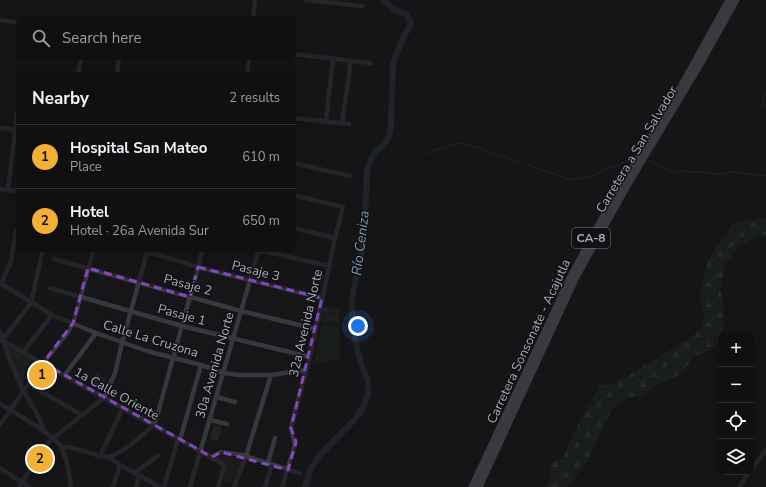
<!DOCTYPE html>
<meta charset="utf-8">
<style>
body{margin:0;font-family:"Nunito Sans",sans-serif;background:#19191b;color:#f1f3f6}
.controls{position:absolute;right:12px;bottom:12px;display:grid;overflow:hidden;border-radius:8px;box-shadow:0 4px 16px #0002}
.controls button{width:36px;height:36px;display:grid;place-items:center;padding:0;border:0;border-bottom:1px solid #303032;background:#101012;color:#f1f3f6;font:20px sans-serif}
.you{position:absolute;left:358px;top:326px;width:14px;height:14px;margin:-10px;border:3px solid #fff;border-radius:50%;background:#1a73e8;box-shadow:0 0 0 6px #1a73e833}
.badge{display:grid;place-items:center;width:26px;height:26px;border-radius:50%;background:#f2b134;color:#111;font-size:13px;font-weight:700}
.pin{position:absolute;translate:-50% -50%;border:2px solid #fff;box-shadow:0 1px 4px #0006}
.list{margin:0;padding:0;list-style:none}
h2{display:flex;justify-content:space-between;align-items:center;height:52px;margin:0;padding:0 16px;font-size:17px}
h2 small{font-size:13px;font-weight:400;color:#9c9d9f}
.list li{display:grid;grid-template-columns:26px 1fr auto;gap:12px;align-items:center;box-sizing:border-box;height:64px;padding:0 16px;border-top:1px solid #303032}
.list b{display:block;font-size:15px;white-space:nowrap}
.list p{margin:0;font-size:13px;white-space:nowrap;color:#9c9d9f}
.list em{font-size:13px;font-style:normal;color:#9c9d9f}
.icon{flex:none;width:22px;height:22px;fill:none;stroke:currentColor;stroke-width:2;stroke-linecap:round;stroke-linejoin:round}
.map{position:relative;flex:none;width:766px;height:487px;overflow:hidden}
.search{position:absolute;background:#101012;box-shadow:0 4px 16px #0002;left:16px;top:16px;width:280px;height:44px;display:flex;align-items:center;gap:10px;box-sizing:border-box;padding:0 14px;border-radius:8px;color:#9c9d9f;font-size:15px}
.panel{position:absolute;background:#101012;box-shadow:0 4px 16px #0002;left:16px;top:72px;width:280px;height:180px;border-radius:8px}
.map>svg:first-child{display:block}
.built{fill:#222225}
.forest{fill:url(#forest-firs)}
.park{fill:url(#park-crowns)}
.pitch{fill:#1e261f}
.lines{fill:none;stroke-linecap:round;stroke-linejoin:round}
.stream{stroke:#2c353c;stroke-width:1}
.river{stroke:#2c353c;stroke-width:6}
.minor{stroke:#37383d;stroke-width:4.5}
.highway{stroke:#63666e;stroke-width:7}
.marked{fill:none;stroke:#8446be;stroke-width:3;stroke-dasharray:8 5;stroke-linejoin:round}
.labels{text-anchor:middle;stroke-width:3;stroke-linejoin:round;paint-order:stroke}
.shield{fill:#111113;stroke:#7b7e86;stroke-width:1}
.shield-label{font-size:12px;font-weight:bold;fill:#a8adb8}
.street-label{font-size:13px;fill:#a8adb8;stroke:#111113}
.water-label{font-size:14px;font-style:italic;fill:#7f9bb3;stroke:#111113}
</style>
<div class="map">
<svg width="766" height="487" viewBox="0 0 766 487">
<defs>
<pattern id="forest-firs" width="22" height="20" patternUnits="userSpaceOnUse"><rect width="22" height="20" fill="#1e261f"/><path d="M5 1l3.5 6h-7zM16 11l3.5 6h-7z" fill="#3c433d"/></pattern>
<pattern id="park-crowns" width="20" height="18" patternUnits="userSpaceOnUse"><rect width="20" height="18" fill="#1e261f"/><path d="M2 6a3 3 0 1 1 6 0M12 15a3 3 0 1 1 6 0" fill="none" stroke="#3c433d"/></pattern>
</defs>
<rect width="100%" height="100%" fill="#161618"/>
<g class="built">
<path d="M96 373 106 379 101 389 96 386 94 390 91 388 93 385 90 383Z"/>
<path d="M218 455 229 456 243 459 235 483 221 480 225 467 214 457Z"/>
</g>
<path class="forest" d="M766 217V234L738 246 725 266 720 289 724 309V328L721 334 719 342 709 351 693 357 683 373 653 387 644 396 627 397 612 409 586 463 568 487H545L549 484 551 463 562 459 577 426 600 385 615 383 689 339 702 328 704 317 700 295 706 267 712 254 730 228 736 222Z"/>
<g class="park">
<path d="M323 307H340L339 323H320Z"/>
<path d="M5 343 39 363 22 384Z"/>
</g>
<g class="pitch">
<path d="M322 324 339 325 340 360 314 362Z"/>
<path d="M214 425 222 427 218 441 210 439Z"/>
</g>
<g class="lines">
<g class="stream">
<path d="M766 92 762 103 766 106"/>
<path d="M426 153 459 143 470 145 519 162"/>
<path d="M646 161H652L673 173 685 171 722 174 733 172 766 176"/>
<path d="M525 164 571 180 597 175 603 170 614 167 630 159H633"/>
<path d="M714 324C715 317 713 310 714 303 714 263 725 237 766 226"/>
<path d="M555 487C564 473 575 458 582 443 590 428 592 408 606 396 619 385 636 384 651 376 658 373 663 366 670 362 683 353 709 345 713 329"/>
</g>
<path class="river" d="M305 487 310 470 319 456 356 418 363 408 368 393V380L362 367 356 345 352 315V298L364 239 367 172 370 161 375 152 386 142 389 136 391 126 393 63 402 40 411 23 407 15 393 9 383 0"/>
<g class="minor">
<path d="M305 0 362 6"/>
<path d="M253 19 255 0"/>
<path d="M0 20 19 23"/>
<path d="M293 54 371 63"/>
<path d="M78 75 81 57"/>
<path d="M117 75 119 57"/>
<path d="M247 75 249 57"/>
<path d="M293 118 349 124"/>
<path d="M326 121 333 58"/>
<path d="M342 123 351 61"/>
<path d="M0 128 19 130"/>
<path d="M293 163 350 176"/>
<path d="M0 189 19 191"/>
<path d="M8 190 19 99"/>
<path d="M293 228 335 238"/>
<path d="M138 249 198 267 322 298"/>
<path d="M254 249 329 266"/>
<path d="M54 259 241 311 316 329"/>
<path d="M0 283 52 315 96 333 147 351 201 365 224 373 239 375H271L306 370"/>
<path d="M1 284 11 262 15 235 19 223"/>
<path d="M50 288 182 326 310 357"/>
<path d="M0 331C6 351 14 371 23 390 30 403 41 417 44 432"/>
<path d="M0 339 64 376 221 463 224 465V468L218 487"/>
<path d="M2 340 31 303 43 249"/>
<path d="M23 352 52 315"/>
<path d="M64 376 96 333"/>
<path d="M28 384 82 415"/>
<path d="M217 397 235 402"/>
<path d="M0 404C15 413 54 434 61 447 68 459 69 474 71 487"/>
<path d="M210 420 227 424"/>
<path d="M0 425 43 363 68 332 73 323 94 249"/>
<path d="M180 440 201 365"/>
<path d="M62 448 70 447 100 456 109 457 120 465 160 487"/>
<path d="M100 456 123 408"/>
<path d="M109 457C121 454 150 431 156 420L203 249"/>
<path d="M212 457 221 452 242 455 299 473"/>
<path d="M268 463 275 438"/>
<path d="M0 468 29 487"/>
<path d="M751 470 766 450"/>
<path d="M134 473 158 456"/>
<path d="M19 487 45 446 53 438 104 398 115 373 122 343 148 249"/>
<path d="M113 487 120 465"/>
<path d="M136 487 139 475"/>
<path d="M164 487 178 439"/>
<path d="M190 487 259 249"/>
<path d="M234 487 246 456 271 375"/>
<path d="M265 487 272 465"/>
<path d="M282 487 295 445 291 428 310 357 335 238 343 207 293 195"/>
<path d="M739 487 749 472"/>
</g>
<g class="highway">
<path d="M472 487 571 276 608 208 682 85 729 0"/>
<path d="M479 487 576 277 628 184 699 66 736 0"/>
</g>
</g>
<path d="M0 0H766V487H0ZM198 267 322 298 291 428 296 442 288 470 221 452 212 457 43 363 73 323 88 268 190 297Z" fill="#161618" fill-opacity=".55" fill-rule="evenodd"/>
<path class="marked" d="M198 267 322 298 291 428 296 442 288 470 221 452 212 457 43 363 73 323 88 268 190 297Z"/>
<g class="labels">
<rect class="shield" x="572" y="228" width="38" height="20" rx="3"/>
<g class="shield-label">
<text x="591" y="242">CA-8</text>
</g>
<g class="street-label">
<text transform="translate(636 149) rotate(-59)" y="5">Carretera a San Salvador</text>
<text transform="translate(256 270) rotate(14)" y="5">Pasaje 3</text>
<text transform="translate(188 284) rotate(15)" y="5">Pasaje 2</text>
<text transform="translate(182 314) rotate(15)" y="5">Pasaje 1</text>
<text transform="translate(305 323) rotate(-77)" y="5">32a Avenida Norte</text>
<text transform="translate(151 338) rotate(17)" y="5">Calle La Cruzona</text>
<text transform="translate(528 341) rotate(-65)" y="5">Carretera Sonsonate - Acajutla</text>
<text transform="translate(214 365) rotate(-74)" y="5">30a Avenida Norte</text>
<text transform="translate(117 393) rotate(29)" y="5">1a Calle Oriente</text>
</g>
<g class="water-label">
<text transform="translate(360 243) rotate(-83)" y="5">Río Ceniza</text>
</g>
</g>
</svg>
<div class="controls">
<button>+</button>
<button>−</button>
<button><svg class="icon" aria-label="locate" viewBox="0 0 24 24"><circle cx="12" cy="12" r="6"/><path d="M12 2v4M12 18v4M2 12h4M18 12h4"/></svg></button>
<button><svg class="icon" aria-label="layers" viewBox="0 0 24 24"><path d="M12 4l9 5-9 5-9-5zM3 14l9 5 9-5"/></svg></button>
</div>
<div class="you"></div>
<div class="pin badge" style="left:42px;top:375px">1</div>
<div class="pin badge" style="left:40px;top:459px">2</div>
<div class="search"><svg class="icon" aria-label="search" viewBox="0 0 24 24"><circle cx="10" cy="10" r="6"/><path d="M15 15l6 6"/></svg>Search here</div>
<section class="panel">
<h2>Nearby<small>2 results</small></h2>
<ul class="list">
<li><span class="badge">1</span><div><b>Hospital San Mateo</b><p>Place</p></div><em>610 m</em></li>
<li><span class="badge">2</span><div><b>Hotel</b><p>Hotel · 26a Avenida Sur</p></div><em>650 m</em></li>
</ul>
</section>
</div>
